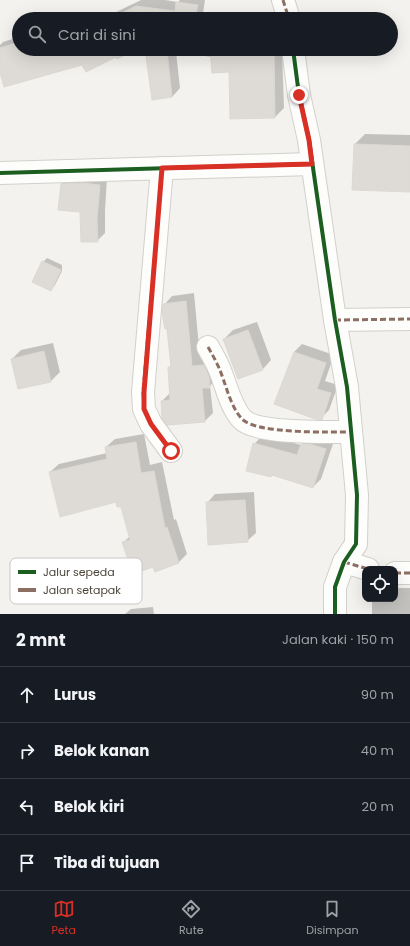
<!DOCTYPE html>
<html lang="id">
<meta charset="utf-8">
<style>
body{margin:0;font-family:Poppins,sans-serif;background:#242831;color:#f1f3f6}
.controls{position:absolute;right:12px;bottom:12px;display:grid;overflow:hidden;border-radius:8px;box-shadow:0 4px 16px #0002}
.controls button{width:36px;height:36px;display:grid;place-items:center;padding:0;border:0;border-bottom:1px solid #363941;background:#171b24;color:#f1f3f6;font:20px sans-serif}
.stop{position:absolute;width:12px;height:12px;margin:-9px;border:3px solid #d93025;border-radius:50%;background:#fff}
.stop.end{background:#d93025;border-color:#fff;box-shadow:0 1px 4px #0008}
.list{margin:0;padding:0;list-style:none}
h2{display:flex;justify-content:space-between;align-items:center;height:52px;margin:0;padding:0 16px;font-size:17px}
h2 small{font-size:13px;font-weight:400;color:#9ea1a6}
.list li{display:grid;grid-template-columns:26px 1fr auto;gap:12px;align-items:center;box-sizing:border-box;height:56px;padding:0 16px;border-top:1px solid #363941}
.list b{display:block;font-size:15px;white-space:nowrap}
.list em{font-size:13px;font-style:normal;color:#9ea1a6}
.icon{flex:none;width:22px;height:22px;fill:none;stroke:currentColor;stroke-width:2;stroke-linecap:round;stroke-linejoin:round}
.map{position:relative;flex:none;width:410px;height:614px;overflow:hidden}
.search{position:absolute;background:#171b24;box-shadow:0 4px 16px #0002;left:12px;right:12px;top:12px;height:44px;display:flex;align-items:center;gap:10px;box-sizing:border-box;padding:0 14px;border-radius:22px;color:#9ea1a6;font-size:15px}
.sheet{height:276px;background:#171b24}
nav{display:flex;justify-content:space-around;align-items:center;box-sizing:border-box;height:56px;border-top:1px solid #363941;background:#171b24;font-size:11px;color:#9ea1a6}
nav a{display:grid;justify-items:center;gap:2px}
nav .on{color:#d93025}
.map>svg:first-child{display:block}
.shadow{fill:#0003}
.building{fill:#dedbd6;stroke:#dcd9d4}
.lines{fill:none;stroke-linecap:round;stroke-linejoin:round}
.street-casing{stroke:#d2d0cb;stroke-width:24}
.street{stroke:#fdfdfc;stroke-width:22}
.quiet{stroke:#8d6e63;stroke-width:3;stroke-dasharray:6 3;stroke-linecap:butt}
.cycleway-casing{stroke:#fff;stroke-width:6}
.cycleway{stroke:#1b5e20;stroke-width:4}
.route{stroke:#d93025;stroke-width:5}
.key{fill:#fff;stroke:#c9c7c4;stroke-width:1}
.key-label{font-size:11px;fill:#4b4439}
</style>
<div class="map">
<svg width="410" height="614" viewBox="0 0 410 614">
<rect width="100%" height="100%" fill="#f4f2ee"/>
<g class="shadow">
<path d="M141 0H165L178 2 180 0H205L202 19H91L101 14 104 18Z"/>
<path d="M241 16V19H207Z"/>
<path d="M19 37V49H135L116 55 83 63 0 70V45L3 42Z"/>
<path d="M146 49H282L284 108 275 117 230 71 212 57 176 52 180 88 172 97Z"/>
<path d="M365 134 410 135V191L355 144Z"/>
<path d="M69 176 107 177 105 211V233L97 241 81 211 61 184Z"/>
<path d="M47 258 62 265V271L55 285 51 290 43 262Z"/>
<path d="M194 293 200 358 212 357 217 378 210 386 213 413 205 421 162 401 170 393 169 368 172 365 164 305 172 296Z"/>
<path d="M257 322 271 360 263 369 224 339 233 330Z"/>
<path d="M53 343 60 372 51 381 19 388 12 359 21 350Z"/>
<path d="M302 344 334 355 325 381 338 385 329 410 321 418 294 352Z"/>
<path d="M144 434 150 465 162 462 174 520 176 519 187 554 179 562 154 566 123 543 130 536 122 505 116 501 50 472 59 464 107 453 106 447 115 439Z"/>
<path d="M263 435 301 445 310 436 334 441 321 479 313 487 273 475 271 476 254 444Z"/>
<path d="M254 492 256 533 247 541 207 503 215 494Z"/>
<path d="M395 588H410V614H372V599H395Z"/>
<path d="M153 607 154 614H125L131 609Z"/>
</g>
<g class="building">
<path d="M176 2 198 5 195 19H110L136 6 175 11Z"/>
<path d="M19 42V49H137L117 59 116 57 86 72 82 65 4 87 0 73V48Z"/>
<path d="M145 49H191L190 55 167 51 172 97 152 100Z"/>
<path d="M210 49H274L275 118 230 119 229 72 212 73Z"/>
<path d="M354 144 410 146V192L352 190Z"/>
<path d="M83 183 100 185 97 220 98 242H81L80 212 58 210 61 184Z"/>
<path d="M42 261 61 270 51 291 32 282Z"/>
<path d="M186 301 192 366 204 365 209 377 210 388H202L205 422 167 425 162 418 161 401 170 400 168 367H171L167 329H165L162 313 163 304Z"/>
<path d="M248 330 263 370 238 379 223 339Z"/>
<path d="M44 351 51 382 18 389 11 359Z"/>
<path d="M294 352 326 363 317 389 331 393 322 420 315 419 274 404Z"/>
<path d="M136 442 141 473 154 471 165 528 167 527 179 563 155 572 153 567 133 574 122 542 130 540 121 507H117L116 502 60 517 49 472 107 459 105 447Z"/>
<path d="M253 443 297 455 301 444H310L326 449 313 488 272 475 271 477 246 471Z"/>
<path d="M245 500 248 542 208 545 206 502Z"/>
</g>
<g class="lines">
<g class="street-casing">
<g id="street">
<path d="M283 0 289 19"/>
<path d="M293 49 299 95 309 140 335 320 347 387 357 495 356 544 344 562 335 587V614"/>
<path d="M162 168 143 392 144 409 151 424 171 451"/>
<path d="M0 173 312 164"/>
<path d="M335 320 410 319"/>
<path d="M208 347C212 354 216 361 219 368 226 384 230 406 242 419 256 434 329 432 351 432"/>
<path d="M344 562 368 569"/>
<path d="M395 573H410"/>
</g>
</g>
<use href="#street" class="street"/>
<g class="quiet">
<path d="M283 0 289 19"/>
<path d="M162 168 143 392 144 409 151 424 171 451"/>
<path d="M335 320 410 319"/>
<path d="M208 347C212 354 216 361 219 368 226 384 230 406 242 419 256 434 329 432 351 432"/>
<path d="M344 562 368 569"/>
<path d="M395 573H410"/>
</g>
<g class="cycleway-casing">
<g id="cycleway">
<path d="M293 49 299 95 309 140 335 320 347 387 357 495 356 544 344 562 335 587V614"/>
<path d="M0 173 312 164"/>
</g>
</g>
<use href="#cycleway" class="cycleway"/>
</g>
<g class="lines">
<path class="route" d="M171 451 151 424 144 409V392L162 168 312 164 309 140 299 95"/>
</g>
<rect x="10" y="558" width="132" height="46" rx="6" class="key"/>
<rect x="18" y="570" width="18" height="4" fill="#1b5e20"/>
<rect x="18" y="588" width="18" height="4" fill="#8d6e63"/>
<g class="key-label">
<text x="43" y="576">Jalur sepeda</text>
<text x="43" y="594">Jalan setapak</text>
</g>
</svg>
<div class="controls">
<button><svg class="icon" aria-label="locate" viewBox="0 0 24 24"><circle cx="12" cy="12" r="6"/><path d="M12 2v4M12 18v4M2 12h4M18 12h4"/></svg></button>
</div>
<div class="stop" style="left:171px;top:451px"></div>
<div class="stop end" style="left:299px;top:95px"></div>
<div class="search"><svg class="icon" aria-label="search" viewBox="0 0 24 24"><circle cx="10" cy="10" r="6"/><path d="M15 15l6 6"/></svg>Cari di sini</div>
</div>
<section class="sheet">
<h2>2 mnt<small>Jalan kaki · 150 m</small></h2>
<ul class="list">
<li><svg class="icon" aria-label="ahead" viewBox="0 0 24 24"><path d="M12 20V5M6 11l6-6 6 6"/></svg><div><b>Lurus</b></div><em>90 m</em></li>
<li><svg class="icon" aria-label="right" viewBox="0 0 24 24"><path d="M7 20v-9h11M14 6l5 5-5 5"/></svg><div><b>Belok kanan</b></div><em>40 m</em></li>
<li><svg class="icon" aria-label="left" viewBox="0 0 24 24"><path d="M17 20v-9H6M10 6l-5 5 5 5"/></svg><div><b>Belok kiri</b></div><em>20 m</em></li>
<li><svg class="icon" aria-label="arrive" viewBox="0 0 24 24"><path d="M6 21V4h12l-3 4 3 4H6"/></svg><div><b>Tiba di tujuan</b></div></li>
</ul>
</section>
<nav>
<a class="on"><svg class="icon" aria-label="map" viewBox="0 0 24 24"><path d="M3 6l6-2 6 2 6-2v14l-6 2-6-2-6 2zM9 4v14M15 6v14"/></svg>Peta</a>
<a><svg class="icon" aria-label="directions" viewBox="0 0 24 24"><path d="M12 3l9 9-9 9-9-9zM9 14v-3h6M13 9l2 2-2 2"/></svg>Rute</a>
<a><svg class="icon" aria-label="saved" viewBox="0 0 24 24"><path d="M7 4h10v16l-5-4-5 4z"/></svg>Disimpan</a>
</nav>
